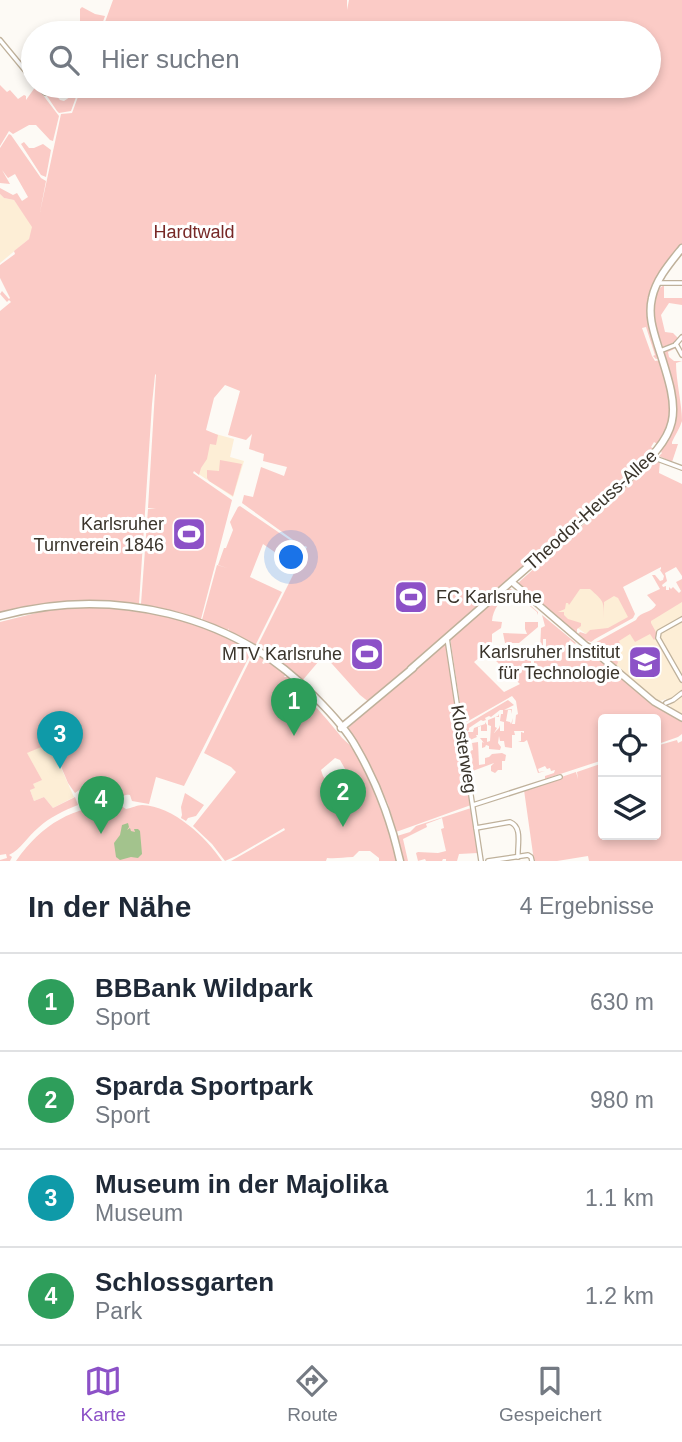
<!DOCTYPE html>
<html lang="de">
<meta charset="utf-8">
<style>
body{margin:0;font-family:Helvetica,sans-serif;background:#f6f6f7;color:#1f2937}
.controls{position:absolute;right:21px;bottom:21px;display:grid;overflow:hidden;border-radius:7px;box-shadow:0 4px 10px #0003}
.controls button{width:63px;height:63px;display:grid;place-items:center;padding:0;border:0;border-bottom:2px solid #e0e1e3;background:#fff;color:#1f2937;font:35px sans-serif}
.you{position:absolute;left:292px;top:558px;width:24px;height:24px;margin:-18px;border:5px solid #fff;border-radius:50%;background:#1a73e8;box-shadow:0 0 0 10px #1a73e833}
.badge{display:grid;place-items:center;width:46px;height:46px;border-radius:50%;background:#8c51c7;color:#fff;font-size:23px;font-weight:700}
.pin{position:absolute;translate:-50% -58px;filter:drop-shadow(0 2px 4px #0008)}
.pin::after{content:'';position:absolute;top:37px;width:24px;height:21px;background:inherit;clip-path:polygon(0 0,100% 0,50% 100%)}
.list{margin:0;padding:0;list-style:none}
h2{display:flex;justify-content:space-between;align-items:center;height:91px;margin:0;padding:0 28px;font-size:30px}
h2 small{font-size:23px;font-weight:400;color:#747a83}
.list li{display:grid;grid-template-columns:46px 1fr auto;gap:21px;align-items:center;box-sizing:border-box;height:98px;padding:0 28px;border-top:2px solid #e0e1e3}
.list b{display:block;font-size:26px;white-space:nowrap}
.list p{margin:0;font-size:23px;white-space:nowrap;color:#747a83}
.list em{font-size:23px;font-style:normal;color:#747a83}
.icon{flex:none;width:38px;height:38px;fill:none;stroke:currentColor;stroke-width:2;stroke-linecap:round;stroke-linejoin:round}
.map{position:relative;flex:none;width:682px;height:861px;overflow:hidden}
.search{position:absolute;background:#fff;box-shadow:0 4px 10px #0003;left:21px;right:21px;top:21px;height:77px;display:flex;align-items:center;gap:18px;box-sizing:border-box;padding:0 24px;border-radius:38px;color:#747a83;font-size:26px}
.sheet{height:483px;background:#fff}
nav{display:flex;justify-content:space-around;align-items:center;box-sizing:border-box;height:98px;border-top:2px solid #e0e1e3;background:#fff;font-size:19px;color:#747a83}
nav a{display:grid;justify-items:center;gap:4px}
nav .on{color:#8c51c7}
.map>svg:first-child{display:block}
.built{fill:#fdeed6}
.green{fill:#fbcbc6;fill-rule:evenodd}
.water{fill:#a3c38d}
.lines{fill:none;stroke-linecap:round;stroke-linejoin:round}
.minor-casing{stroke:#bfb19b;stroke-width:6}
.tertiary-casing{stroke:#bfb19b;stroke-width:8}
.secondary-casing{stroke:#bfb19b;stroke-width:9}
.minor{stroke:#fff;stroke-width:3.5}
.tertiary{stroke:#fff;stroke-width:5}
.secondary{stroke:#fff;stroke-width:6}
.labels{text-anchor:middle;stroke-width:6;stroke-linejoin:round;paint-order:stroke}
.park-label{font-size:18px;fill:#772826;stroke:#fff}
.street-label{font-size:18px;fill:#3a342b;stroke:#fff}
.poi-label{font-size:18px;fill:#3a342b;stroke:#fff;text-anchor:end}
</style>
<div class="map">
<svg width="682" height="861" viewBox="0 0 682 861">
<rect width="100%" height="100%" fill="#fdfaf5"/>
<g class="built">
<path d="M0 194 4 198 14 200 33 227 29 239 0 263Z"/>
<path d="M212 433 234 439 230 457 244 461 233 497 194 471Z"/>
<path d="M579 585 616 594 630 617 606 631 586 634 556 612Z"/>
<path d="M682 601V716L674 712 666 699 657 702 620 671 618 666 616 667 597 650Z"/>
<path d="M50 743 74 797 53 808 44 797 34 801 30 790 33 784 41 780 26 753Z"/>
</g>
<g class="green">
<path d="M113 0H347V10L349 0H682V244L666 266 649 301 660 358 656 359 653 356 655 355 646 327 642 328 652 356 655 361 661 360 671 397 668 431 659 445 654 442 651 447 654 449 649 454 646 461 370 703 360 695 324 655 302 681 278 661 257 647 307 547 305 546 303 547 242 503 244 495 253 497 261 467 284 476 287 467 263 461 264 454 249 449 252 434 246 440 228 435 240 391 225 385 214 398 206 430 218 435 216 445 210 444 207 459 201 468 199 475 194 471 193 473 232 500 201 619 199 620 177 612 141 604 148 509H156L148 508 156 374 155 375 152 404 139 604C89 598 49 602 0 615V311L11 302 9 300 7 302 0 294 2 291 9 299 10 298 0 278V265L15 254 14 251 29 239 32 227 14 200 4 198 0 194V188L13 195 17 193 22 201 28 197 15 174 8 178 2 170 10 184 0 183V148L9 134 11 135 41 178 46 181 40 212 61 114 72 113 82 86H649V33H101Z"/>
<path d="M82 7 95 14 105 16 99 33H84L80 30V9Z"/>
<path d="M0 85 7 92 10 90 18 99 24 95 26 96V100L36 86 59 116 53 141 50 140 36 125H29L13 134 9 131 0 146Z"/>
<path d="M48 86 60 100 64 101 70 97 74 86H80L71 111 59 113 57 111 45 93 49 89Z"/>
<path d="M24 142 29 148H34L43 144 51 150 46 177 41 175 21 144Z"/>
<path d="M659 284H661L660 288 664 285V298H682V305L669 303 661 315 665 332 673 333 679 339 675 343 676 348 668 352 669 357 674 361H682L676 363C676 381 682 404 682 421 680 428 675 435 672 442V444H678L672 462 659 456 662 453 661 452 673 425 663 356 665 353 662 344 659 346 652 306Z"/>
<path d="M655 459 660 461 659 473 682 484V576L676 567 665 573 667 581 662 585 663 587 666 586V590H669V587L671 589 673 587 679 593 681 591 676 582 682 579V602L651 621V623L657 634 655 639 654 640 650 634 635 642 630 634 619 641 622 648 621 646 618 648 616 646 609 650 618 662 616 667 596 650 598 648 594 649 591 645 636 620C640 611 652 613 656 605L647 595 660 589 652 575H655L660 581 663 580 664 576 660 570 661 569V567L623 587 635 614 633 618 595 639 591 642 585 640 590 643 588 644 579 637 578 634 580 632 586 634 590 630 608 628 628 617 618 598 614 596 604 602V618C604 600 603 601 590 589H580L569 605 568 603H566L565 609 558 612H564V615L568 619 581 623V626L577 629V632H572L518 583 654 462Z"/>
<path d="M220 460 242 464 233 496 209 481 207 478V470L219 471Z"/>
<path d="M240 506 303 549 295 566 263 544 250 577 282 592 255 646 228 631 229 628 227 631 202 620 217 565 227 568 218 565 224 548H226L233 530 230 522 238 507Z"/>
<path d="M508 589H511L538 612V615L537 612 512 591C502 598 493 608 492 621L502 622 501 628 492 634V647L474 662 504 692 520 684 494 659 498 657 505 648 520 650 521 648H529V651L521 652 523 653 524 660 531 658V667H534V653L546 654V639H543V651H540L541 628 545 626 542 615 576 643 575 644 570 640 565 647 575 655 583 650 588 655 592 652 657 706 682 719V734L678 737 661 743 660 741 656 742V719H603V760L545 779V776L554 773 555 770 551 771 550 768 547 769 545 766 538 769 539 772 545 771 538 773 527 740 524 742H518L521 741V732L524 733V731H514L515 735H512V748L505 747 504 741H500L499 736 498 743 501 747 500 750 489 749V746L486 745 485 747 482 748V742L484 743 480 738H487V742L490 741 491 726 488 725V720L498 716 499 714V721V717H495V727L497 728 494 733 499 728 500 725V731H504V722L500 721 501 714H503V710H500L491 717 489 716 485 718 486 720 483 721 481 720 469 728V730L467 732H473L474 728 485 724V722L487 725V731H481V726L478 727V735H476L477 737 470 740 467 732 464 733V726L508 700 514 705 504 710 512 709 511 714V710H508L506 721 510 722 511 724 513 718 512 724H515L516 715 518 714 516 701 512 696 463 724 450 638Z"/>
<path d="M77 607C140 606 198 620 252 651L184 786 156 777 149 804 132 801 130 795C126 794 124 795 121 798L79 804 78 801 92 797 91 789 88 785H82V788L75 793 68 783 51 743 27 753 42 780 33 784 35 788 30 790 34 801 44 797 53 808 75 797 78 805C63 811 50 817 38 828 28 836 21 849 9 855L12 857 10 861H0V860L7 858 6 854 0 855V622L52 609Z"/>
<path d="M525 622H538V627L519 643H505L503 633 527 634 525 629Z"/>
<path d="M445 642H446L471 805 396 832 388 804 375 777 349 730V727Z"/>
<path d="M254 652 264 659 262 663 264 664 266 660 286 674 284 677H288C305 695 323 714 339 734 343 740 348 742 353 749 376 782 387 822 397 861H379V858L370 851H359L353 857C343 857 337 859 327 858L326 861H231L285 830 284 828 236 856 225 861 212 844 193 826 236 772 231 767 204 753ZM335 758 340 760 353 783 335 794 323 776 321 770Z"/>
<path d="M677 740 678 743 682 741V861H589L588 856 557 861H534L524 790 576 772 578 779 577 772 603 763V835H656V746Z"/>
<path d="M478 742 479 765 485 764V758L489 757 492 754 502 753 506 755 505 761H502V770H498L495 773 491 771V766L494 763 470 772 466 744H469L470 751 473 750 472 743Z"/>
<path d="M185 793 204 805 196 816 188 818 186 821 181 818 182 815 181 807Z"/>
<path d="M118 804 126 809C132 808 137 805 142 805 173 806 206 837 222 861H16C42 824 73 806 118 804Z"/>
<path d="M471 808 478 853 459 854 457 861H446V859H443L442 861H426L425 859 418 861 416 853 418 852 438 853 446 851 441 829 444 828 442 818 426 824 427 827 403 839 408 861H402L397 836 410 832 416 826Z"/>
</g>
<path class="water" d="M128 823 129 827 127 830 130 828 131 831 135 832 134 829H138L140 831 142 854 138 858 131 857 120 860 116 857 114 843 120 835 122 825Z"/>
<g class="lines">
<g class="minor-casing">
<g id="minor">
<path d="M0 40 33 80"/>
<path d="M38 86 45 93"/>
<path d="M657 283H682"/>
<path d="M676 344 682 355"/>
<path d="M660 351 675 345 682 337"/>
<path d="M652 457 682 468"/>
<path d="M682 619 659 632 658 638 682 680"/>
<path d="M447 638 481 861"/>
<path d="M666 703 673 700 682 693"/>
<path d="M473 805 560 777"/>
<path d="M476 828 510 822C523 827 517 845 518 857"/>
<path d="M488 861 528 855 531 857 532 861"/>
</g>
</g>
<g class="tertiary-casing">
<g id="tertiary">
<path d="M512 582 589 648"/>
<path d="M589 647 654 702 682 718"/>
</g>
</g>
<g class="secondary-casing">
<g id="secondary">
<path d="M0 616C112 586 234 613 315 697 329 711 347 730 356 747 377 783 391 820 400 861"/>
<path d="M411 669 624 483C682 430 682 419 658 346 653 330 648 315 652 298 656 279 670 263 682 248"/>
<path d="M341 728 413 668"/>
</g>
</g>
<use href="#minor" class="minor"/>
<use href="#tertiary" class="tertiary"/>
<use href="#secondary" class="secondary"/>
</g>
<defs>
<g id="stadium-square" transform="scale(1.75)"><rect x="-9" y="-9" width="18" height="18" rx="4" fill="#8c51c7" stroke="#fff"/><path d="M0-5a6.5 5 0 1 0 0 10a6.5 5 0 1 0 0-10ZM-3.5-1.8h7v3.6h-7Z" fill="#fff"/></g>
<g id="university-square" transform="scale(1.75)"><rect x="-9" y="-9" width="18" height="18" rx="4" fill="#8c51c7" stroke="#fff"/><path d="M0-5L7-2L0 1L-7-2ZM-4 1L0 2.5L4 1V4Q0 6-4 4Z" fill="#fff"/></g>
</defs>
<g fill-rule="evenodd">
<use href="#stadium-square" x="189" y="534"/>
<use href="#stadium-square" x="411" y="597"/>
<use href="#stadium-square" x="367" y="654"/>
<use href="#university-square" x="645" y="662"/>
</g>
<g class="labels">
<g class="park-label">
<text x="194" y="238">Hardtwald</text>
</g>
<g class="street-label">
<text transform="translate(591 510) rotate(-42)" y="6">Theodor-Heuss-Allee</text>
<text transform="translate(464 749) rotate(81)" y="6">Klosterweg</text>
</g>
<g class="poi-label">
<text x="164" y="530">Karlsruher<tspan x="164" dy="21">Turnverein 1846</tspan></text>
<text x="436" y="603" text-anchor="start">FC Karlsruhe</text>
<text x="620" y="658">Karlsruher Institut<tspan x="620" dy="21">für Technologie</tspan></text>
<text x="342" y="660">MTV Karlsruhe</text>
</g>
</g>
</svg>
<div class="controls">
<button><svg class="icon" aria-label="locate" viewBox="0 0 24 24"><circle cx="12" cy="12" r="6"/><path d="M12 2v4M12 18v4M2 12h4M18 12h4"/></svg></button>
<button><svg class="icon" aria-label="layers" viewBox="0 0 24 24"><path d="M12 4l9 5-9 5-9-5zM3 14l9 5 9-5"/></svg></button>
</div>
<div class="you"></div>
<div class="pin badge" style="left:294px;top:736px;background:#2e9e5b">1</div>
<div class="pin badge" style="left:343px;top:827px;background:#2e9e5b">2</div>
<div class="pin badge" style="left:60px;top:769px;background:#0f9aa8">3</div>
<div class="pin badge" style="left:101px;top:834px;background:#2e9e5b">4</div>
<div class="search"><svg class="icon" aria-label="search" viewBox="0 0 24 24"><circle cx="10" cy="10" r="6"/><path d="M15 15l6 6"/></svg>Hier suchen</div>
</div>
<section class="sheet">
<h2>In der Nähe<small>4 Ergebnisse</small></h2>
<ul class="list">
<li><span class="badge" style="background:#2e9e5b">1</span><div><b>BBBank Wildpark</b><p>Sport</p></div><em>630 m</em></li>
<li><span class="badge" style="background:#2e9e5b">2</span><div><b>Sparda Sportpark</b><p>Sport</p></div><em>980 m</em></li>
<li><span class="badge" style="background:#0f9aa8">3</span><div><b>Museum in der Majolika</b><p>Museum</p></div><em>1.1 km</em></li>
<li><span class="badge" style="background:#2e9e5b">4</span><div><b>Schlossgarten</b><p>Park</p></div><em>1.2 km</em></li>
</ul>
</section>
<nav>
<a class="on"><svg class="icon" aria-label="map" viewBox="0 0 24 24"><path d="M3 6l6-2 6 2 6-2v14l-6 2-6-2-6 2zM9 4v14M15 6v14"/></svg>Karte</a>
<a><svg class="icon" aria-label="directions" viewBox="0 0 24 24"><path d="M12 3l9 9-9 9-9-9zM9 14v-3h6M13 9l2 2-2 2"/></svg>Route</a>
<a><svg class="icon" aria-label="saved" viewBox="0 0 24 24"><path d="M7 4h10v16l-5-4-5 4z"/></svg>Gespeichert</a>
</nav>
